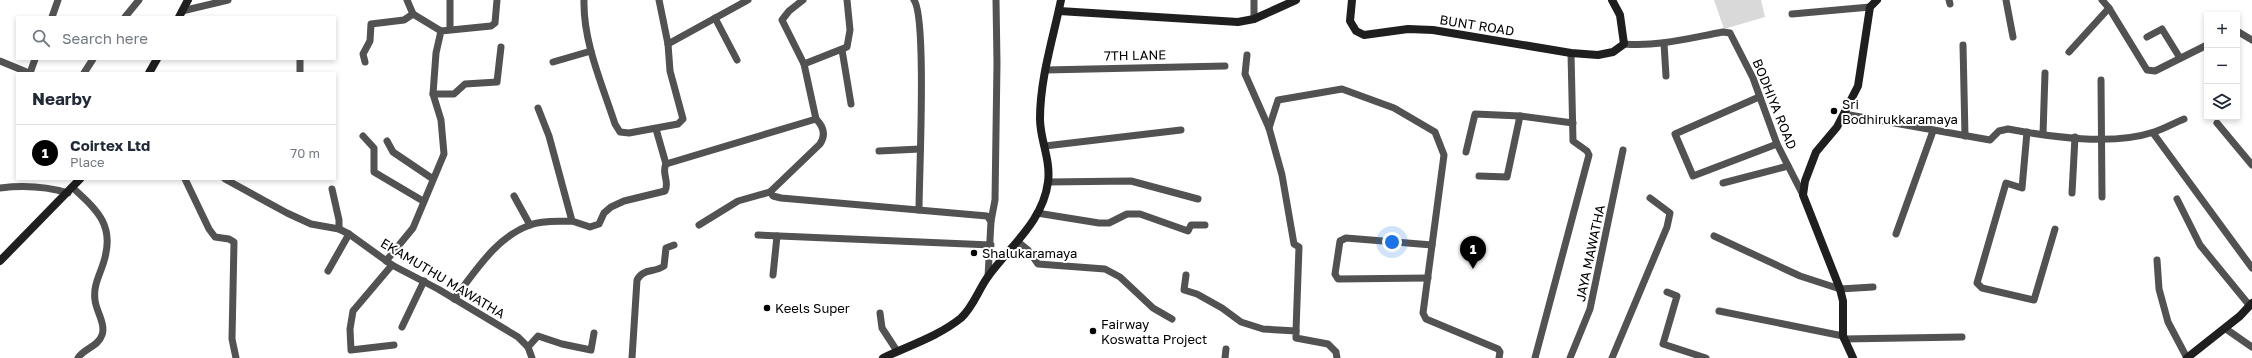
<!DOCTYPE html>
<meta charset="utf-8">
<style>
body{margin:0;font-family:"Golos Text",sans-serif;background:#f6f6f7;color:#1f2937}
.controls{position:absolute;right:12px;top:12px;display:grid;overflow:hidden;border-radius:0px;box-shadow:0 2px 6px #0003}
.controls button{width:36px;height:36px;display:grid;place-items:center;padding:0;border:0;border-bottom:1px solid #e0e1e3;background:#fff;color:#1f2937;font:20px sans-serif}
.you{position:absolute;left:1392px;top:242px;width:14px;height:14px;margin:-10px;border:3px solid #fff;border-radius:50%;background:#1a73e8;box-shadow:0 0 0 6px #1a73e833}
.badge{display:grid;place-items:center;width:26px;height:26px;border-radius:50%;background:#000;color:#fff;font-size:13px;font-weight:700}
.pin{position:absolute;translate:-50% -33px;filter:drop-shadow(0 1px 2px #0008)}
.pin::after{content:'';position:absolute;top:21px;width:14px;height:12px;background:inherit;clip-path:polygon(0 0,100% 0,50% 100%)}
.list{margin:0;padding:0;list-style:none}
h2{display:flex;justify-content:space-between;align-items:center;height:52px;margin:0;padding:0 16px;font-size:17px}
h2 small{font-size:13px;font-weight:400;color:#747a83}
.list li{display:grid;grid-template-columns:26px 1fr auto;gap:12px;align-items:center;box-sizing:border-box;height:56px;padding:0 16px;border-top:1px solid #e0e1e3}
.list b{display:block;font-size:15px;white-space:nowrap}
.list p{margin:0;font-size:13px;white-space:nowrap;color:#747a83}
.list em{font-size:13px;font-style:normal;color:#747a83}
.icon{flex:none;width:22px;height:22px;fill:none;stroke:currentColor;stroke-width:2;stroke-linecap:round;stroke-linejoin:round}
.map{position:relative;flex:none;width:2252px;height:358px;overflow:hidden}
.search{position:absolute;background:#fff;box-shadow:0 2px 6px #0003;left:16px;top:16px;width:320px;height:44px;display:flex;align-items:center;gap:10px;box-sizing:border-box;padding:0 14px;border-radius:0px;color:#747a83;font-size:15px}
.panel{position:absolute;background:#fff;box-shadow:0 2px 6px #0003;left:16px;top:72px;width:320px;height:108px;border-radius:0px}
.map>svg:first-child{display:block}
.green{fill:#d9d9d9}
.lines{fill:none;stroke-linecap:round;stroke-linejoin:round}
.street{stroke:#525252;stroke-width:7}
.secondary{stroke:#1f1f1f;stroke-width:8}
.poi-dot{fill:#000;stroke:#fff;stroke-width:1.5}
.labels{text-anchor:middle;stroke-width:4;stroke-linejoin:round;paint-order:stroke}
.street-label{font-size:13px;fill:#000;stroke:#fff}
.poi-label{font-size:13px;fill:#000;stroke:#fff;text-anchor:start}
</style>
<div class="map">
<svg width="2252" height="358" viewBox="0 0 2252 358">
<rect width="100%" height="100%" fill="#fff"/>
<path class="green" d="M1714 0H1761L1765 17 1724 29Z"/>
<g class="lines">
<g class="street">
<path d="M407 0 413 14 441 31"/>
<path d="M450 0V29"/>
<path d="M584 0C583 42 602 84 615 124L620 132 629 133 678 124 683 119 670 71 668 44 659 0"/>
<path d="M803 0 789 11 782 20 804 64 816 119"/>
<path d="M914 0C927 18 919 178 919 210"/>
<path d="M1949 0 1950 4"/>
<path d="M2006 0 2013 37"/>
<path d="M2102 0 2109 8 2147 70 2155 71 2207 45"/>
<path d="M182 11 228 0"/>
<path d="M1792 14 1870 7"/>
<path d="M52 17 58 0"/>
<path d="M125 17 139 0"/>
<path d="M715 18 737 60"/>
<path d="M1254 19V0"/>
<path d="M2237 31 2252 40"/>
<path d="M2147 37 2162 29 2180 58"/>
<path d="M1664 43 1666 76"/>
<path d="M668 44 748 0"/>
<path d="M1624 44C1658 47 1690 38 1723 32L1730 33 1753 78 1777 144 1803 195"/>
<path d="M1963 45 1965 136"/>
<path d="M842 50 851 104"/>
<path d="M2069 52 2109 8"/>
<path d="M1247 55 1245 74 1269 128 1282 175 1294 244 1299 247 1296 331"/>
<path d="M0 61 29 73"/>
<path d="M365 62 363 54 370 41 371 24 404 20 413 14"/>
<path d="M553 62 591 51"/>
<path d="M804 64 847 47 850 30 847 0"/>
<path d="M1046 70 1225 66"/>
<path d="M30 73 35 59"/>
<path d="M84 73 93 59"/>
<path d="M300 73V59"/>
<path d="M2101 80 2102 197"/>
<path d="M433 94H454L465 84 497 82 501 47"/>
<path d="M1759 97 1675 134 1693 176 1777 144"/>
<path d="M538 108 549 136 572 221 590 227 599 224 604 213 611 207 624 201 665 191C670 182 661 173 666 164L816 119C824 127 826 135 820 144L770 192 738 201 699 225"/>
<path d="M1844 114 1990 140 1999 131 2008 129C2051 137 2112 146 2154 132 2164 129 2174 123 2184 119"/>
<path d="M2217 123 2252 165"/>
<path d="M1269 128 1278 100 1342 89 1394 108 1435 132 1444 155 1423 313 1426 319 1498 349 1500 352 1499 358"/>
<path d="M656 129 666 164"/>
<path d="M2027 132 2022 188 2006 183 1977 283 1982 288 2034 300 2055 229"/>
<path d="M2153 133 2252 268"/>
<path d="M2043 134 2045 73"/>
<path d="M363 136 374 148V172L423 201"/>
<path d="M387 141 393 152 433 179"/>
<path d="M1045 146 1181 130"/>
<path d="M879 151 920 149"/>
<path d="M1466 152 1475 114 1520 116 1573 123"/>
<path d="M1479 176 1507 177 1520 116"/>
<path d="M185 179 209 229 215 237 229 239 234 242 232 339 236 358"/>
<path d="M225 179 287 213 311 224 339 229 349 234 392 265 438 289 518 337 528 347 532 358"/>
<path d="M1048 182 1131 181 1198 199"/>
<path d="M1723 183 1788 166"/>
<path d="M0 188C24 185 45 186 68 193"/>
<path d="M73 188C97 210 115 225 104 261 100 275 93 285 95 300 96 311 106 324 102 335 98 347 84 348 78 358"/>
<path d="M332 189 339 220V229"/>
<path d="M770 192 773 196 781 198 987 216 991 221 988 277"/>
<path d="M2072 193 2075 137"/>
<path d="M514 196 530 225"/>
<path d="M2177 199 2200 245 2250 306"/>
<path d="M1037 213 1099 223H1109L1127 214H1140L1188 231 1191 225H1205"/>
<path d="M991 221 995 200 997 63 996 0"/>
<path d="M1896 234 1933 131"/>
<path d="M758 235 991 245"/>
<path d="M1714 236 1800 276 1840 289 1873 287"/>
<path d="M1018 242 1028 250 1038 264 1105 269 1120 277 1153 308 1172 319"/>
<path d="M2157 260 2159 289 2168 322 2187 358"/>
<path d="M386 261 413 228 444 154 441 120 433 94 436 53 441 31 491 26 495 23 497 0"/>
<path d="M392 265 353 311 350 329 351 350 394 345"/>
<path d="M328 271 349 234"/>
<path d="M773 275 777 236"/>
<path d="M1186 275 1184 290 1197 294 1222 308 1241 322 1263 329 1296 331V338L1328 344 1336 352 1337 358"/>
<path d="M1428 278 1338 279 1335 274 1340 241 1346 238 1432 245"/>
<path d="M1667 292 1677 296 1663 344 1706 358"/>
<path d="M454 299C475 272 496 237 530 225 543 220 559 222 572 221"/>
<path d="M1719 311 1843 336"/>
<path d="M880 313 882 328 897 351"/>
<path d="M402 327 424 281"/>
<path d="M2226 329 2252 347"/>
<path d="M1844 339 1962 337"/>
<path d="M528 347 538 336 562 344 591 350 594 333"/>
<path d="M632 358 637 280C643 268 654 273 664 266L666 248 674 245"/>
<path d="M1225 358 1226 349"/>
<path d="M1535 358 1589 155 1587 151 1573 141 1571 53"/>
<path d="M1570 358 1590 309 1623 150"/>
<path d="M1612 358 1667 227 1670 213 1650 198"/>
</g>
<g class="secondary">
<path d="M1352 0 1350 21 1356 31 1364 35 1408 29 1433 30 1571 53 1598 55 1613 52 1624 44 1620 15 1612 0"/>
<path d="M1059 11 1238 22 1254 19 1296 0"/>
<path d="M179 17 188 0"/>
<path d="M149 73 157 59"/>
<path d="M0 261 80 179"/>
<path d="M883 358C908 346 939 336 961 318 973 307 978 291 987 278 1009 247 1043 222 1048 182 1051 160 1040 140 1040 119 1040 78 1053 39 1061 0"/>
<path d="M1853 358 1843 336V301L1840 289 1803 195 1805 181 1816 152 1837 127 1858 86 1870 7 1877 0"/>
<path d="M2187 358 2240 316 2252 303"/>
</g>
</g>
<g class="poi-dot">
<circle cx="1834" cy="111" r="4"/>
<circle cx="974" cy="253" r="4"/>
<circle cx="767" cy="308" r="4"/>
<circle cx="1093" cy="331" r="4"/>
</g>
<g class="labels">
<g class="street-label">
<text transform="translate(1477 25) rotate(9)" y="5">BUNT ROAD</text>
<text transform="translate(1135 55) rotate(-1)" y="5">7TH LANE</text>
<text transform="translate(1775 104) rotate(68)" y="5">BODHIYA ROAD</text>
<text transform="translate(1590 253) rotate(-78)" y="5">JAYA MAWATHA</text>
<text transform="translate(443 278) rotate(31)" y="5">EKAMUTHU MAWATHA</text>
</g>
<g class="poi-label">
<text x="1842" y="109">Sri<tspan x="1842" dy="15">Bodhirukkaramaya</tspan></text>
<text x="982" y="258">Shalukaramaya</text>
<text x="775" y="313">Keels Super</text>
<text x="1101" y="329">Fairway<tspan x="1101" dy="15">Koswatta Project</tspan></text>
</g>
</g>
</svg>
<div class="controls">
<button>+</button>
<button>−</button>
<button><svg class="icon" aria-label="layers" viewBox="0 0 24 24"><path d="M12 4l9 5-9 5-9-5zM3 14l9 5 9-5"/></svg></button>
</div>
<div class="you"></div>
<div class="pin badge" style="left:1473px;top:269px">1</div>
<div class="search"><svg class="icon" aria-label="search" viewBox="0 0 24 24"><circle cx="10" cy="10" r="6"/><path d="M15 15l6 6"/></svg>Search here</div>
<section class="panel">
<h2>Nearby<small></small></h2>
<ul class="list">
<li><span class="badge">1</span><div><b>Coirtex Ltd</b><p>Place</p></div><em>70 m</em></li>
</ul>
</section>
</div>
